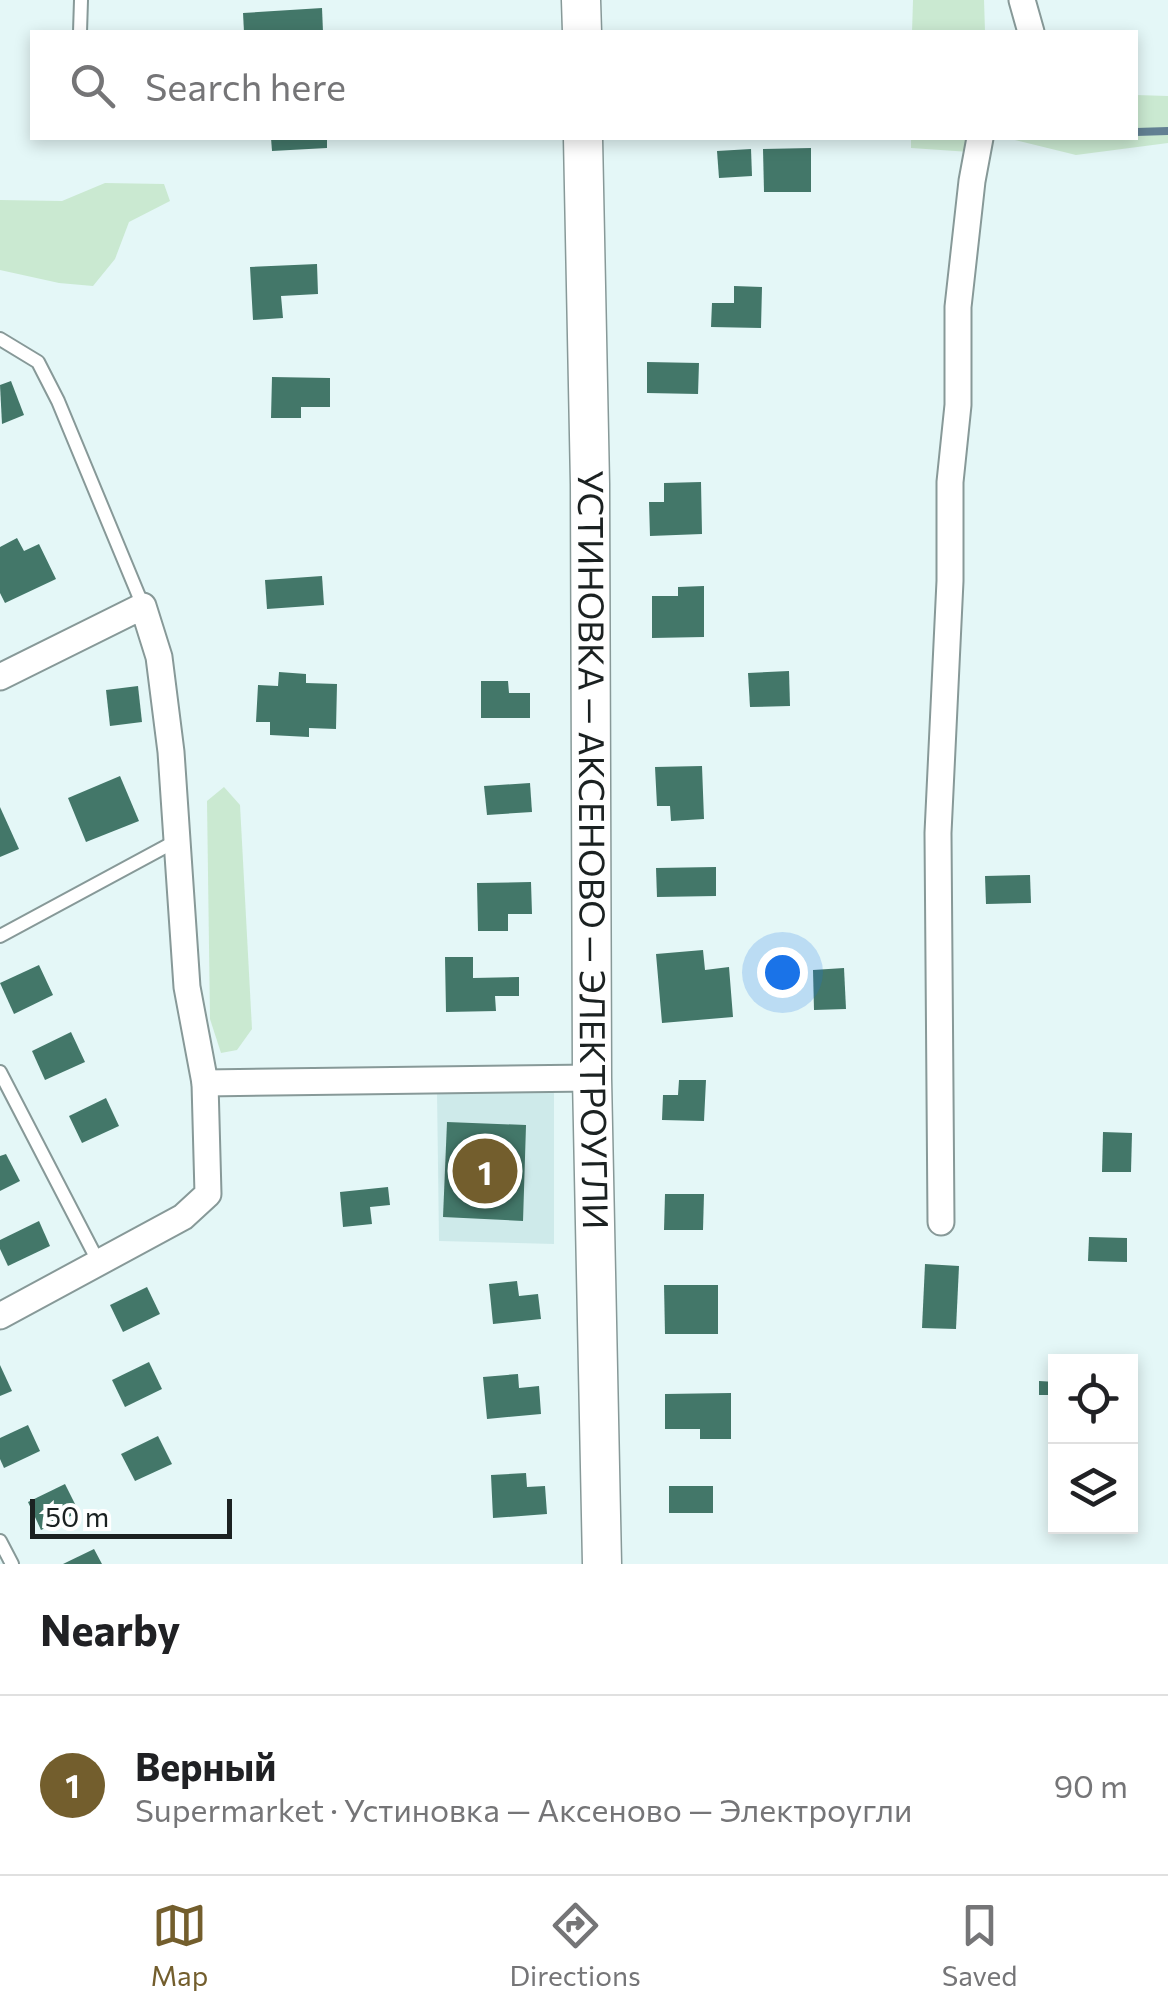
<!DOCTYPE html>
<meta charset="utf-8">
<style>
body{margin:0;font-family:Commissioner,sans-serif;background:#f2f2f2;color:#202124}
.controls{position:absolute;right:30px;bottom:30px;display:grid;overflow:hidden;border-radius:0px;box-shadow:0 5px 15px #0003}
.controls button{width:90px;height:90px;display:grid;place-items:center;padding:0;border:0;border-bottom:2px solid #e0e0e0;background:#fff;color:#202124;font:50px sans-serif}
.scale{position:absolute;left:30px;bottom:25px;width:202px;box-sizing:border-box;padding-left:10px;border:5px solid #1b2121;border-top:0;font-size:28px;line-height:35px;white-space:nowrap;color:#1b2121;-webkit-text-stroke:8px #fff;paint-order:stroke}
.you{position:absolute;left:782px;top:972px;width:35px;height:35px;margin:-25px;border:8px solid #fff;border-radius:50%;background:#1a73e8;box-shadow:0 0 0 15px #1a73e833}
.badge{display:grid;place-items:center;width:65px;height:65px;border-radius:50%;background:#735e2d;color:#fff;font-size:32px;font-weight:700}
.pin{position:absolute;translate:-50% -50%;border:5px solid #fff;box-shadow:0 2px 10px #0006}
.list{margin:0;padding:0;list-style:none}
h2{display:flex;justify-content:space-between;align-items:center;height:130px;margin:0;padding:0 40px;font-size:42px}
h2 small{font-size:32px;font-weight:400;color:#757577}
.list li{display:grid;grid-template-columns:65px 1fr auto;gap:30px;align-items:center;box-sizing:border-box;height:180px;padding:0 40px;border-top:2px solid #e0e0e0}
.list b{display:block;font-size:38px;white-space:nowrap}
.list p{margin:0;font-size:32px;white-space:nowrap;color:#757577}
.list em{font-size:32px;font-style:normal;color:#757577}
.icon{flex:none;width:55px;height:55px;fill:none;stroke:currentColor;stroke-width:2;stroke-linecap:round;stroke-linejoin:round}
.map{position:relative;flex:none;width:1168px;height:1564px;overflow:hidden}
.search{position:absolute;background:#fff;box-shadow:0 5px 15px #0003;left:30px;right:30px;top:30px;height:110px;display:flex;align-items:center;gap:25px;box-sizing:border-box;padding:0 35px;border-radius:0px;color:#757577;font-size:38px}
.sheet{height:310px;background:#fff}
nav{display:flex;justify-content:space-around;align-items:center;box-sizing:border-box;height:140px;border-top:2px solid #e0e0e0;background:#fff;font-size:28px;color:#757577}
nav a{display:grid;justify-items:center;gap:5px}
nav .on{color:#735e2d}
.map>svg:first-child{display:block}
.built{fill:#ceeaea}
.green{fill:#cae9d1}
.lines{fill:none;stroke-linecap:round;stroke-linejoin:round}
.stream{stroke:#628093;stroke-width:8}
.building{fill:#437769}
.lane-casing{stroke:#879998;stroke-width:16}
.street-casing{stroke:#879998;stroke-width:29}
.secondary-casing{stroke:#879998;stroke-width:41}
.lane{stroke:#fff;stroke-width:12}
.street{stroke:#fff;stroke-width:25}
.secondary{stroke:#fff;stroke-width:38}
.labels{text-anchor:middle;stroke-width:10;stroke-linejoin:round;paint-order:stroke}
.street-label{font-size:35px;fill:#1b2121;stroke:#fff}
</style>
<div class="map">
<svg width="1168" height="1564" viewBox="0 0 1168 1564">
<rect width="100%" height="100%" fill="#e4f7f7"/>
<path class="built" d="M437 1092 554 1093V1244L439 1241Z"/>
<g class="green">
<path d="M913 0H984L985 32H912Z"/>
<path d="M1136 95 1168 96V143L1076 155 1007 138H1136Z"/>
<path d="M911 138H989L970 152 911 148Z"/>
<path d="M105 183 164 184 170 201 129 222 115 259 93 286 59 283 0 270V200L62 201Z"/>
<path d="M224 787 240 805 252 1029 237 1050 221 1053 210 1019 207 801Z"/>
</g>
<g class="lines">
<path class="stream" d="M1136 132 1168 131"/>
</g>
<g class="building">
<path d="M322 8 323 32H244L243 13Z"/>
<path d="M271 138H327V148L272 151Z"/>
<path d="M811 148V192H764L763 149Z"/>
<path d="M751 149 752 176 719 178 717 151Z"/>
<path d="M317 264 318 294 281 296 283 318 253 320 250 267Z"/>
<path d="M734 286 762 287 761 328 711 327 712 303H734Z"/>
<path d="M647 362 699 363 698 394 647 393Z"/>
<path d="M272 377 330 378V407H301V418H271Z"/>
<path d="M11 381 24 415 2 424 0 385Z"/>
<path d="M701 482 702 534 650 536 649 502H664V483Z"/>
<path d="M17 538 24 551 39 544 56 579 5 603 0 593V547Z"/>
<path d="M322 576 324 605 267 609 265 580Z"/>
<path d="M704 586V637L652 638V596H678V587Z"/>
<path d="M789 671 790 706 750 707 748 673Z"/>
<path d="M279 672 306 674V683L337 684 336 729 309 728V737L270 735V722H256L258 685 278 686Z"/>
<path d="M481 681H508L509 693H530V718H481Z"/>
<path d="M138 686 142 722 110 726 106 690Z"/>
<path d="M702 766 704 819 671 821 670 806H657L655 767Z"/>
<path d="M120 776 139 821 86 842 68 798Z"/>
<path d="M530 783 532 812 487 815 484 786Z"/>
<path d="M0 807 19 849 0 857Z"/>
<path d="M716 867V896L657 897 656 868Z"/>
<path d="M1030 875 1031 903 986 904 985 876Z"/>
<path d="M531 882 532 914H508V931H478L477 883Z"/>
<path d="M703 950 705 970 729 967 733 1017 662 1023 656 954Z"/>
<path d="M445 957H473V978L519 977V996H495L496 1011 446 1012Z"/>
<path d="M39 965 53 995 14 1014 0 983Z"/>
<path d="M844 968 846 1009 814 1010 813 970Z"/>
<path d="M71 1032 85 1062 45 1080 32 1051Z"/>
<path d="M679 1080H706L704 1121 662 1120 663 1095H678Z"/>
<path d="M106 1098 119 1126 82 1143 69 1116Z"/>
<path d="M447 1122 526 1125 523 1221 443 1217Z"/>
<path d="M1103 1132 1132 1133 1131 1172H1102Z"/>
<path d="M6 1154 20 1181 0 1191V1156Z"/>
<path d="M388 1187 390 1205 370 1207 372 1224 343 1227 340 1192Z"/>
<path d="M665 1194H704L703 1230H664Z"/>
<path d="M39 1221 50 1246 8 1266 0 1249V1240Z"/>
<path d="M1089 1237 1127 1238V1262L1088 1261Z"/>
<path d="M925 1264 959 1266 956 1329 922 1328Z"/>
<path d="M517 1281 519 1296 538 1294 541 1319 493 1324 489 1284Z"/>
<path d="M664 1285H718V1334H665Z"/>
<path d="M147 1287 160 1314 123 1332 110 1305Z"/>
<path d="M149 1362 162 1389 125 1407 112 1380Z"/>
<path d="M0 1365 12 1391 0 1396Z"/>
<path d="M518 1374 519 1388 539 1386 541 1414 487 1419 483 1377Z"/>
<path d="M1039 1381 1056 1382V1395H1039Z"/>
<path d="M731 1393V1439H700V1429H665V1394Z"/>
<path d="M28 1425 40 1451 4 1468 0 1459V1438Z"/>
<path d="M158 1436 172 1464 135 1481 121 1454Z"/>
<path d="M526 1473 527 1487 545 1486 547 1514 493 1518 491 1475Z"/>
<path d="M65 1484 79 1512 41 1530 28 1502Z"/>
<rect x="669" y="1486" width="44" height="27"/>
<path d="M94 1549 102 1564H63Z"/>
</g>
<g class="lines">
<g class="lane-casing">
<g id="lane">
<path d="M80 32 81 0"/>
<path d="M0 339 38 362 58 401 143 606"/>
<path d="M0 936 176 841"/>
<path d="M0 1072 99 1263"/>
<path d="M0 1541 12 1564"/>
</g>
</g>
<g class="street-casing">
<g id="street">
<path d="M1022 0 1031 32"/>
<path d="M0 677 143 606 159 657 171 752 187 987 205 1083 208 1194 183 1217 0 1316"/>
<path d="M205 1083 592 1078"/>
<path d="M941 1222 938 833 950 581V482L958 405V307L972 181 980 138"/>
</g>
</g>
<g class="secondary-casing">
<g id="secondary">
<path d="M581 0 582 32"/>
<path id="s1" d="M583 138 590 484 592 1078 602 1564"/>
</g>
</g>
<use href="#lane" class="lane"/>
<use href="#street" class="street"/>
<use href="#secondary" class="secondary"/>
</g>
<g class="labels">
<g class="street-label">
<text dy="12" stroke="none"><textPath href="#s1" startOffset="712">УСТИНОВКА — АКСЕНОВО — ЭЛЕКТРОУГЛИ</textPath></text>
</g>
</g>
</svg>
<div class="controls">
<button><svg class="icon" aria-label="locate" viewBox="0 0 24 24"><circle cx="12" cy="12" r="6"/><path d="M12 2v4M12 18v4M2 12h4M18 12h4"/></svg></button>
<button><svg class="icon" aria-label="layers" viewBox="0 0 24 24"><path d="M12 4l9 5-9 5-9-5zM3 14l9 5 9-5"/></svg></button>
</div>
<div class="scale">50 m</div>
<div class="you"></div>
<div class="pin badge" style="left:485px;top:1171px">1</div>
<div class="search"><svg class="icon" aria-label="search" viewBox="0 0 24 24"><circle cx="10" cy="10" r="6"/><path d="M15 15l6 6"/></svg>Search here</div>
</div>
<section class="sheet">
<h2>Nearby<small></small></h2>
<ul class="list">
<li><span class="badge">1</span><div><b>Верный</b><p>Supermarket · Устиновка — Аксеново — Электроугли</p></div><em>90 m</em></li>
</ul>
</section>
<nav>
<a class="on"><svg class="icon" aria-label="map" viewBox="0 0 24 24"><path d="M3 6l6-2 6 2 6-2v14l-6 2-6-2-6 2zM9 4v14M15 6v14"/></svg>Map</a>
<a><svg class="icon" aria-label="directions" viewBox="0 0 24 24"><path d="M12 3l9 9-9 9-9-9zM9 14v-3h6M13 9l2 2-2 2"/></svg>Directions</a>
<a><svg class="icon" aria-label="saved" viewBox="0 0 24 24"><path d="M7 4h10v16l-5-4-5 4z"/></svg>Saved</a>
</nav>
